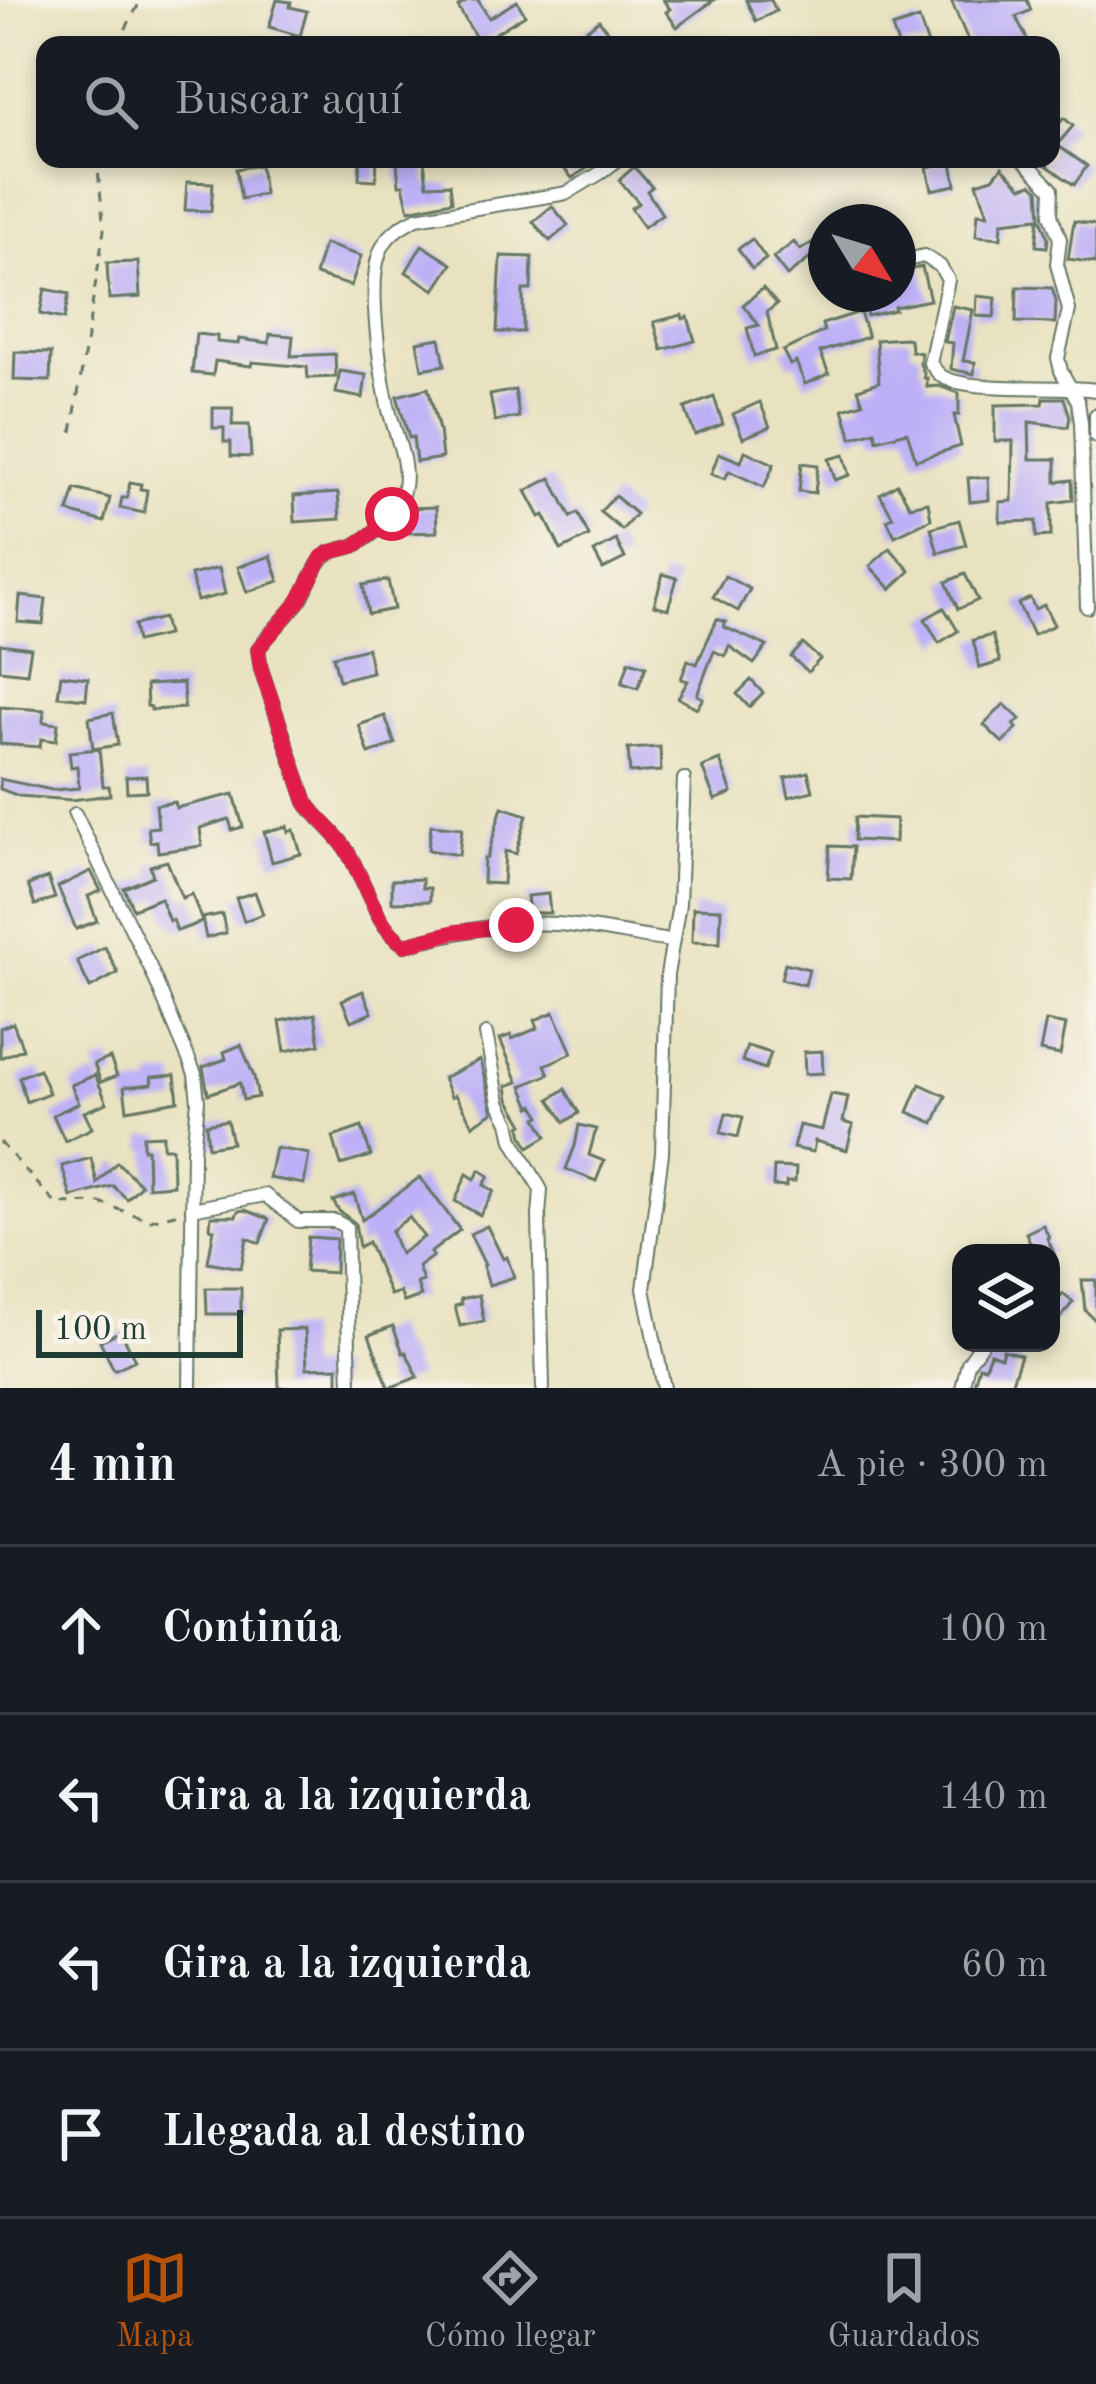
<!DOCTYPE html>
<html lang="es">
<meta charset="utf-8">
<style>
body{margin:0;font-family:"Old Standard TT",serif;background:#242831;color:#f1f3f6}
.controls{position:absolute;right:36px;bottom:36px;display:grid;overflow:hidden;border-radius:24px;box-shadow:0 6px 18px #0003}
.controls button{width:108px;height:108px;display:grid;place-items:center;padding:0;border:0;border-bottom:3px solid #363941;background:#171b24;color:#f1f3f6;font:60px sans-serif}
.compass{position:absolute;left:808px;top:204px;width:108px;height:108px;border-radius:50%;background:#171b24;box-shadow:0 6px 18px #0003;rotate:128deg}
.scale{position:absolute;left:36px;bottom:30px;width:207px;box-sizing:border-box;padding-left:12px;border:6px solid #1f3d34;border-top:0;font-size:33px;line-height:42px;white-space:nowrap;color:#1f3d34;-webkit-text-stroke:9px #f7f3e8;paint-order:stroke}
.stop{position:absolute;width:36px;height:36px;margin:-27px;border:9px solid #e11d48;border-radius:50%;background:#fff}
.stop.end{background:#e11d48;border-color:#fff;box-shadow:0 3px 12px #0008}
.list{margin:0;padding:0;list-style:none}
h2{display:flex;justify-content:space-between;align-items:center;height:156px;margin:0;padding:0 48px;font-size:51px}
h2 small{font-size:39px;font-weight:400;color:#9ea1a6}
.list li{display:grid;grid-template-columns:78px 1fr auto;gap:36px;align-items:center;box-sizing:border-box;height:168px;padding:0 48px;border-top:3px solid #363941}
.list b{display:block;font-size:45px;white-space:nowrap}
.list em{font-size:39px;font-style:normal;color:#9ea1a6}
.icon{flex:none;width:66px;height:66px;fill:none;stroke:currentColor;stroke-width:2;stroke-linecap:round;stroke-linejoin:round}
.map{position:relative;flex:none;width:1096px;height:1388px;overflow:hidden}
.search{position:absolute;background:#171b24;box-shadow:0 6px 18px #0003;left:36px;right:36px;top:36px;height:132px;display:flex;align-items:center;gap:30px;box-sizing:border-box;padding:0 42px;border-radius:24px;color:#9ea1a6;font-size:45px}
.sheet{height:828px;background:#171b24}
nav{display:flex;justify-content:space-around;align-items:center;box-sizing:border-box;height:168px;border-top:3px solid #363941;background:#171b24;font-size:33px;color:#9ea1a6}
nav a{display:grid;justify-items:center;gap:6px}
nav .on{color:#b45309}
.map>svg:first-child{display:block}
.building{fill:#bdb0f6;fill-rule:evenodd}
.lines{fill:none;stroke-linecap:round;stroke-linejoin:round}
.street-casing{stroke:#667765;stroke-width:16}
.path{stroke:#667765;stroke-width:3;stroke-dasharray:9 9;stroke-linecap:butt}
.street{stroke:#fff;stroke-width:12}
.route{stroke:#e11d48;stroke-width:15}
</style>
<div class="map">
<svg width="1096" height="1388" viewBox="0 0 1096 1388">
<rect width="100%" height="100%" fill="#f7f3e8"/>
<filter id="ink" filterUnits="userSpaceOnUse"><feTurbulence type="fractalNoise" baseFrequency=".00833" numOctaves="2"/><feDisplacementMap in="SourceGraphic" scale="24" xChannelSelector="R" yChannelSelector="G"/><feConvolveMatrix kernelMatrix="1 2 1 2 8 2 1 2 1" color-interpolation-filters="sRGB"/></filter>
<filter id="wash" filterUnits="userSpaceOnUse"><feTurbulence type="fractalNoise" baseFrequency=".004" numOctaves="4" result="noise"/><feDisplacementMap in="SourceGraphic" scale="48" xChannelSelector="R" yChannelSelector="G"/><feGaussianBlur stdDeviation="2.7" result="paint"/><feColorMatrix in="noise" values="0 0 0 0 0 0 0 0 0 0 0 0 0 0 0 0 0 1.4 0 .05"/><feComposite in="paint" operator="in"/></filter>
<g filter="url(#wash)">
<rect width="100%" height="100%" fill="#e9e2c0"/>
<g id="blocks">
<g class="building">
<path d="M277 0 291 2 290 7 307 11 300 36 269 27Z"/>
<path d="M469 0H478L489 18 517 1 525 15 479 43 458 7Z"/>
<path d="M663 0H714L677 27 666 12 670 9Z"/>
<path d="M746 0H771L776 11 756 21Z"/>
<path d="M951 0H1027L1031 10 1016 17 1030 45H970Z"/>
<path d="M919 19 928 45H898L892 28Z"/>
<path d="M599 20 618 45H566Z"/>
<path d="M1064 118 1073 126 1057 145 1087 166 1074 185 1038 159H1051V123L1056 127Z"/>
<path d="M360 159H377L376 180 359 179Z"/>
<path d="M579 159H601L572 178 561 165Z"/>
<path d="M424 160 427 185 450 184 452 201 409 210 403 185H399L397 163Z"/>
<path d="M952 162 956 185 932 190 927 167Z"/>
<path d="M260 165 264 194 241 199 236 169Z"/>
<path d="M634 167 652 187 647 191 662 214 644 227 631 208 639 203 619 180Z"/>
<path d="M1002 167 1022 187 1032 184 1039 190 1041 218 1048 238 1047 247 1036 246 1039 218 1002 222 1001 238 976 236 978 213 988 214 977 183 993 178Z"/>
<path d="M187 182 213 183 211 211 185 210Z"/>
<path d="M552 206 568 225 550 241 533 222Z"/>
<path d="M1074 221 1096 225V263L1068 259Z"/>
<path d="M822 237 826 243V278L813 256 787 276 773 258 794 242 800 250Z"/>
<path d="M752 239 766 259 752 269 738 249Z"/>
<path d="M324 244 361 256 351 286 315 275Z"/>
<path d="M422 245 452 264 435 290 406 272Z"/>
<path d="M501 256 532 257 531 290H523V332H497Z"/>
<path d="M138 262 140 297 109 299 107 263Z"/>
<path d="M922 267 930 300 894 307 895 310 867 316 862 294H898V272Z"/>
<path d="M1017 287 1052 288 1056 301 1055 323 1016 322Z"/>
<path d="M763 288 777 304 767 312 776 350 754 356 747 328 759 325 743 305Z"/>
<path d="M45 289 69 294 64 319 40 314Z"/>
<path d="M977 296 996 298 994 317 976 316Z"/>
<path d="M953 306 973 310 963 361 975 362 974 374 951 369 953 343 945 342Z"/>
<path d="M860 312 868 337 820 352 829 374 805 384 796 362 790 365 783 351 824 331 822 324Z"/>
<path d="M682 315 683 319 688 317 695 341 662 350 654 322Z"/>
<path d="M196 334 217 336V342L238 344 239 339 269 343 270 334 293 336 291 356 335 354 336 377 308 378 307 367 252 362 251 366 215 361 213 375 192 373Z"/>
<path d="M440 338 445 365 422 369 417 342Z"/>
<path d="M905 338 910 339 911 351 921 353 920 364 924 373V378H927V387L939 386 959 393V415H954L961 446 916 460 907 432 877 440 875 431 852 438 843 409 863 403 858 389 879 382 876 340Z"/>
<path d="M15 352 51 353 50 381 14 380Z"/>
<path d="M340 371 366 375 363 398 336 393Z"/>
<path d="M428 388 439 430 442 458 416 462 413 437 409 438 397 396Z"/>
<path d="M515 390 519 417 495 421 490 395Z"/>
<path d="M714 397 723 424 695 435 685 408Z"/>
<path d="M1044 398H1064L1070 417 1068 427 1029 422 1030 459H1056V482L1072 480 1073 500 1051 503V536L1036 537V521L1000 522V502L1012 501 1013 441H995V405L1043 404Z"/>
<path d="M760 402 770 427 743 438 733 414Z"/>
<path d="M213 408H233L232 425H249L251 457 231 456V442H224V428H213Z"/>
<path d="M745 451 774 464 764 487 729 471 725 479 711 474 719 453 741 462Z"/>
<path d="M844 455 850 475 835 480 829 459Z"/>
<path d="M802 463 818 465 815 493 799 491Z"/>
<path d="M988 477 989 500 970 502 968 478Z"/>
<path d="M551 478 571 517 578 513 589 536 561 550 544 515 540 517 526 491Z"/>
<path d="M130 482 141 484 140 489 147 490 144 513 120 508 122 498H127Z"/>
<path d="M897 484 910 506 928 502 931 519 895 536 887 520 893 517 880 494Z"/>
<path d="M75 489 110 498 104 522 68 512Z"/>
<path d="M338 493 340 519 295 522 294 496Z"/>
<path d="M615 496 636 514 622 530 600 512Z"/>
<path d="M436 507 437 532 409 533 408 508Z"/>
<path d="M959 520 966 545 938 553 931 528Z"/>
<path d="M616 540 625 558 603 569 594 552Z"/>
<path d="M890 548 910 571 891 589 870 566Z"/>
<path d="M271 556 279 581 247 592 238 567Z"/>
<path d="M219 568 225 594 197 601 191 575Z"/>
<path d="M663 574 677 578 668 609 654 605Z"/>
<path d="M965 574 978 600 958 609 946 582Z"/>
<path d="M725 576 750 589 738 611 713 597Z"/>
<path d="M388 580 394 609 368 614 363 585Z"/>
<path d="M20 596 46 599 43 624 18 622Z"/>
<path d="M1030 598 1035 609 1044 605 1054 625 1033 635 1018 604Z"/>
<path d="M944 608 958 631 939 643 925 619Z"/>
<path d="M163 618 167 635 137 642 134 625Z"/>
<path d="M717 619 726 622 724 627 767 646 754 664 729 646 725 656 714 651 697 695 703 698 697 708 678 698 688 681 681 679 688 660 697 664Z"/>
<path d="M992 635 1000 662 980 668 973 640Z"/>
<path d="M0 644 31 648 27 673 0 670Z"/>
<path d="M803 644 820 659 808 672 791 657Z"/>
<path d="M367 648 372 672 339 680 333 656Z"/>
<path d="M629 661 646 666 638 688 622 683Z"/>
<path d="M61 675 88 678 86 699 58 696Z"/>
<path d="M751 680 763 693 749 707 737 694Z"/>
<path d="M183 683 184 708 151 710V707L147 706 146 685Z"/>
<path d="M1004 704 1020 719 1014 725 1017 728 1003 743 984 725Z"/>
<path d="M0 707 44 710 43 722 58 724 56 741 41 739 40 747 0 744Z"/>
<path d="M113 713 118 745 93 749 89 718Z"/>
<path d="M385 716 395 744 369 754 359 725Z"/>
<path d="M660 747 661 771 630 773 628 749Z"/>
<path d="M99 749 103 786H109L110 795 72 800 19 796 0 789V779L52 790 79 788 77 766 71 767 69 752Z"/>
<path d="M720 760 732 793 715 800 702 767Z"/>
<path d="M808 772 813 791 789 797 785 778Z"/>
<path d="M146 776 147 791 127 792 126 777Z"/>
<path d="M234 794 243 827 232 830 229 819 200 828 202 846 158 852 157 841 150 842 148 828 158 827 156 805 175 802 176 808Z"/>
<path d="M502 807 527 815 516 854 505 851 503 884 483 883 484 858H487Z"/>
<path d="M855 817 896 819 895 842 854 840Z"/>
<path d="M431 825 462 828 459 855 428 850Z"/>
<path d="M287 826 288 832 294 830 301 854 272 862 264 832Z"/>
<path d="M830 846 853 847 851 879 828 878Z"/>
<path d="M167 861 182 898 192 894 202 922 177 931 172 920 169 921 160 898 133 909 124 888 153 876 150 866Z"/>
<path d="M91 871 101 891 88 896 97 921 76 929 58 887Z"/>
<path d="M48 878 55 898 35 905 28 885Z"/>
<path d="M422 879V888H430V901L392 902V880Z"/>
<path d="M255 892 263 914 244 921 236 898Z"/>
<path d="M548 894 550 913H529L527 896Z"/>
<path d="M693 908 721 909 720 943 692 942Z"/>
<path d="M222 914 226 933 206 938 202 918Z"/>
<path d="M105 947 118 973 90 988 77 961Z"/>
<path d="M785 963 809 969 805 985 781 979Z"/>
<path d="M363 991 372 1013 351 1021 342 1000Z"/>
<path d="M554 1012 572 1053 545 1065 549 1074 522 1086 531 1107 534 1105 541 1116 537 1118 547 1136 529 1147 523 1136 521 1126 524 1124 509 1099 507 1086 518 1082 500 1039 511 1035 512 1039 538 1028 535 1020Z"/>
<path d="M315 1014 320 1044 285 1051 280 1021Z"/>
<path d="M1046 1021 1066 1025 1060 1055 1040 1051Z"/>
<path d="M13 1023 23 1049 0 1058V1028Z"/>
<path d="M241 1045 254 1077 258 1097 243 1100 240 1083 208 1094 203 1067 226 1059 224 1052Z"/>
<path d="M747 1046 771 1053 765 1069 742 1061Z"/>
<path d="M822 1051 823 1073 805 1074 804 1052Z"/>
<path d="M110 1058 117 1076 101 1082 94 1064Z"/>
<path d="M480 1060 493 1112 473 1125 455 1095 451 1097 443 1078Z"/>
<path d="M39 1069 49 1093 26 1102 19 1077Z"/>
<path d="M95 1075 107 1103 84 1112 92 1128 65 1141 53 1115 79 1103 71 1085Z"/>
<path d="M175 1075 178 1101 127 1110 124 1087 152 1084 151 1077Z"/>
<path d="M920 1084 946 1096 934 1123 908 1112Z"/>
<path d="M565 1089 579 1113 565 1122 550 1099Z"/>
<path d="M831 1094 848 1097 843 1122 853 1125 847 1150 815 1141 813 1152 793 1148 799 1125 822 1130Z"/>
<path d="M726 1113 743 1117 738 1137 721 1133Z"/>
<path d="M227 1120 232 1143 208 1147 206 1124Z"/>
<path d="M579 1125 596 1129 589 1155 604 1161 596 1181 566 1169 575 1146Z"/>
<path d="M362 1127 371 1156 341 1165 333 1137Z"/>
<path d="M163 1135V1148H172L173 1185 148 1187 147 1149H143V1136Z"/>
<path d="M275 1148 309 1154 304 1184 269 1178Z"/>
<path d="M91 1158 97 1183 117 1162 141 1185 127 1199 113 1186 71 1197 62 1166Z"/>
<path d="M774 1167 796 1168 795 1182H786V1187L773 1186Z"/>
<path d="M480 1170 489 1176 484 1185 494 1191 480 1215 455 1201 467 1174 475 1179Z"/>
<path d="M420 1177 460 1230 430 1253 433 1256 418 1267 423 1281 417 1283 421 1296 404 1302 400 1292 390 1295 368 1242 359 1247 355 1223 339 1211 333 1201 354 1194 362 1220ZM409 1217 424 1237 400 1254 391 1231Z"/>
<path d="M245 1210 269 1219 260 1243 247 1238 241 1268 208 1262 214 1229 210 1228 211 1216H236L238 1211Z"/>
<path d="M1043 1225 1049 1237 1047 1238 1054 1253H1035L1026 1233Z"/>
<path d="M487 1226 503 1259 507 1257 514 1277 489 1285 483 1266 485 1265 470 1234Z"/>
<path d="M308 1237 336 1239 335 1273 305 1271Z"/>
<path d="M1082 1280H1096V1321L1085 1310Z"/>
<path d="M206 1288H241V1314H207Z"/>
<path d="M1063 1294 1073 1302 1058 1321 1051 1316V1298L1057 1302Z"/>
<path d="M479 1295 484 1321 460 1326 455 1306 462 1304 461 1299Z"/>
<path d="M393 1326 403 1353 406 1352 418 1377 389 1388 369 1335Z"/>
<path d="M305 1329 307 1368 338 1367V1388H279L277 1330Z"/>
<path d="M121 1331 135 1360 114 1370 100 1341Z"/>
<path d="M1003 1350 1021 1355 1010 1388H985L974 1384 979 1366 985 1367 990 1353 1001 1357Z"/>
</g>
</g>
</g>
<g filter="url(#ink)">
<use href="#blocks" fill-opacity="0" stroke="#667765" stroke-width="3"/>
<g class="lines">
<g class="street-casing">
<g id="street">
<path d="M618 159 602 172 567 193 417 218C400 226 385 236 379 255 368 286 380 368 387 401 392 429 411 463 403 491 396 513 375 535 355 545 344 550 330 549 322 559 312 571 308 587 300 600 287 617 271 631 258 649L261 669 306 802C317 820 333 830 344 846 365 877 373 925 405 945 454 932 506 921 557 924 595 927 633 936 671 941"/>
<path d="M1023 159 1052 189 1051 215 1060 239 1057 264 1069 310 1058 358 1061 371 1078 401 1081 423 1087 607"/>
<path d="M898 262 924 256 940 266 948 280 930 363C933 367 939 375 943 377 973 393 1057 384 1096 390"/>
<path d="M1096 415V436"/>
<path d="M75 814 150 967 195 1074 198 1101 193 1151 190 1388"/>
<path d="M486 1034 499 1102 509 1122 513 1140 541 1190 539 1216 543 1388"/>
<path d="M192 1209 265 1195 298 1221H335L346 1227 350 1388"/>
<path d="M664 1388 644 1289 662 1153 667 975 679 904 684 779"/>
<path d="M962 1388 968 1363 982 1343"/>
</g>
</g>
<g class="path">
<path d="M117 45 141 0"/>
<path d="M72 432 104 230 97 159"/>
<path d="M0 1142 56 1204 100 1203 150 1220 179 1213"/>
</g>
<use href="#street" class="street"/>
</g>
</g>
<g class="lines" filter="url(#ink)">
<path class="route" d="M392 514 373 533 354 546 331 552 322 557 299 601 258 649 261 669 306 802C317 819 333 830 344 846 364 876 375 927 405 945L454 932 516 925"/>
</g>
</svg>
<div class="controls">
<button><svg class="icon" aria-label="layers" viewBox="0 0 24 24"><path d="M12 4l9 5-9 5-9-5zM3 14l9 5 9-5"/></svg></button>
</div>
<svg class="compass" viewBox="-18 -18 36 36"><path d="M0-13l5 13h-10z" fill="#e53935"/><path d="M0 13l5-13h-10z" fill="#9ea1a6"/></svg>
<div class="scale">100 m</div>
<div class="stop" style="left:392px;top:514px"></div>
<div class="stop end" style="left:516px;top:925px"></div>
<div class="search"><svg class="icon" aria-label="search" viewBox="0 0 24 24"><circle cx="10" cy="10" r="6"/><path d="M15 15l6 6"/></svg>Buscar aquí</div>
</div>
<section class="sheet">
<h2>4 min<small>A pie · 300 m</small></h2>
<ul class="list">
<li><svg class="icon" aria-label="ahead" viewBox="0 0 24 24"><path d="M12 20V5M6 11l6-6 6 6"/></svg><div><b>Continúa</b></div><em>100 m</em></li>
<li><svg class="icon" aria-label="left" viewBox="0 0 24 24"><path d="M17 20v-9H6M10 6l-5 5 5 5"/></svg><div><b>Gira a la izquierda</b></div><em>140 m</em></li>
<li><svg class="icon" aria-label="left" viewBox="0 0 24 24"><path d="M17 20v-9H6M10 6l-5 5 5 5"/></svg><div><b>Gira a la izquierda</b></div><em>60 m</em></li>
<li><svg class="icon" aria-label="arrive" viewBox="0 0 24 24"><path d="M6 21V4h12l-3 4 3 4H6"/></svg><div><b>Llegada al destino</b></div></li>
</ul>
</section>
<nav>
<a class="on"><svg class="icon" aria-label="map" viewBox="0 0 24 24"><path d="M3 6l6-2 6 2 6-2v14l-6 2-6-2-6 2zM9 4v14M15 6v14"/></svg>Mapa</a>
<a><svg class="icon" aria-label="directions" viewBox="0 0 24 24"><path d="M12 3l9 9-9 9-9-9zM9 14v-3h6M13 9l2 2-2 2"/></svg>Cómo llegar</a>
<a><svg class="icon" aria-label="saved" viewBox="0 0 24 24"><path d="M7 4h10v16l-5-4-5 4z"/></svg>Guardados</a>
</nav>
